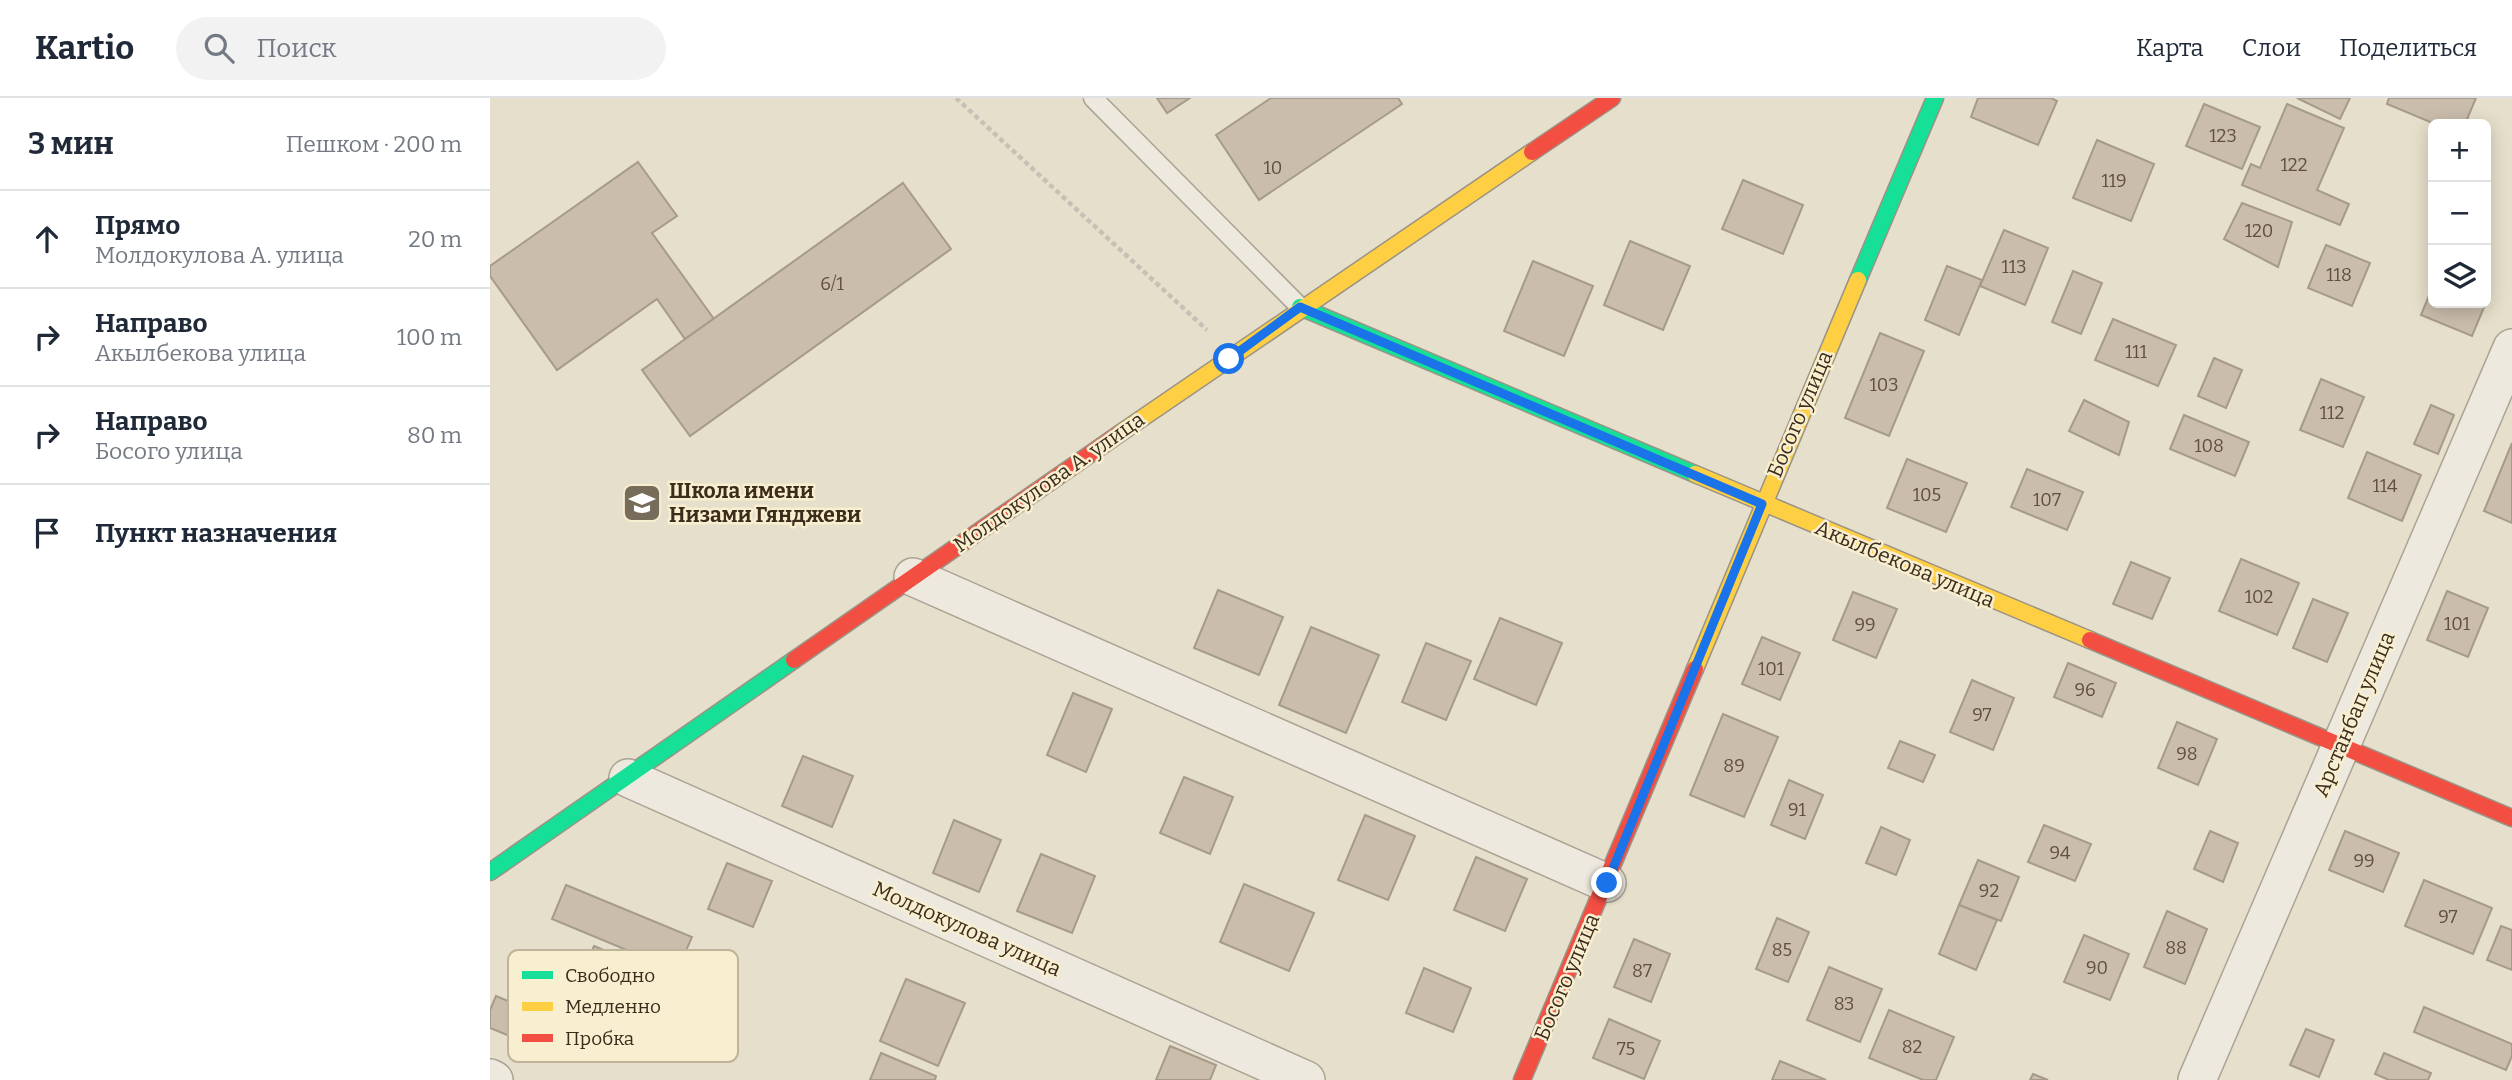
<!DOCTYPE html>
<html lang="ru">
<meta charset="utf-8">
<style>
body{margin:0;font-family:Bitter,serif;background:#f2f2f3;color:#1f2937}
.controls{position:absolute;right:21px;top:21px;display:grid;overflow:hidden;border-radius:10px;box-shadow:0 4px 18px #0003}
.controls button{width:63px;height:63px;display:grid;place-items:center;padding:0;border:0;border-bottom:2px solid #e0e1e3;background:#fff;color:#1f2937;font:35px sans-serif}
.stop{position:absolute;width:21px;height:21px;margin:-16px;border:5px solid #1a73e8;border-radius:50%;background:#fff}
.stop.end{background:#1a73e8;border-color:#fff;box-shadow:0 2px 7px #0008}
.list{margin:0;padding:0;list-style:none}
h2{display:flex;justify-content:space-between;align-items:center;height:91px;margin:0;padding:0 28px;font-size:30px}
h2 small{font-size:23px;font-weight:400;color:#747a83}
.list li{display:grid;grid-template-columns:46px 1fr auto;gap:21px;align-items:center;box-sizing:border-box;height:98px;padding:0 28px;border-top:2px solid #e0e1e3}
.list b{display:block;font-size:26px;white-space:nowrap}
.list p{margin:0;font-size:23px;white-space:nowrap;color:#747a83}
.list em{font-size:23px;font-style:normal;color:#747a83}
.icon{flex:none;width:38px;height:38px;fill:none;stroke:currentColor;stroke-width:2;stroke-linecap:round;stroke-linejoin:round}
.map{position:relative;flex:none;width:2022px;height:982px;overflow:hidden}
header{display:flex;align-items:center;gap:42px;box-sizing:border-box;height:98px;padding:0 35px;background:#fff;border-bottom:2px solid #e0e1e3}
header strong{font-size:33px}
nav{display:flex;gap:38px;margin-inline-start:auto;font-size:24px}
.search{width:490px;height:63px;background:#f2f2f3;display:flex;align-items:center;gap:18px;box-sizing:border-box;padding:0 24px;border-radius:38px;color:#747a83;font-size:26px}
main{display:flex}
aside{flex:1;background:#fff}
.map>svg:first-child{display:block}
.building{fill:#cabdac;stroke:#a69a8a;stroke-width:2}
.lines{fill:none;stroke-linecap:round;stroke-linejoin:round}
.lane-casing{stroke:#aba395;stroke-width:21}
.street-casing{stroke:#aba395;stroke-width:40}
.fast-casing{stroke:#9b9385;stroke-width:19}
.slow-casing{stroke:#9b9385;stroke-width:19}
.jam-casing{stroke:#9b9385;stroke-width:19}
.path{stroke:#c6c0b5;stroke-width:4.5;stroke-dasharray:5 3.5;stroke-linecap:butt}
.lane{stroke:#ede9de;stroke-width:18}
.street{stroke:#ede9de;stroke-width:37}
.fast{stroke:#16e098;stroke-width:16}
.slow{stroke:#ffcf43;stroke-width:16}
.jam{stroke:#f24e42;stroke-width:16}
.route{stroke:#1a73e8;stroke-width:9}
.labels{text-anchor:middle;stroke-width:5;stroke-linejoin:round;paint-order:stroke}
.number-label{font-size:18px;fill:#5f5040}
.street-label{font-size:21px;fill:#3b2c1c;stroke:#f8eed0}
.poi-label{font-size:21px;font-weight:bold;fill:#3b2c1c;stroke:#f8eed0;text-anchor:start}
.key{fill:#f8eed0;stroke:#bfb49a;stroke-width:2}
.key-label{font-size:19px;fill:#3b2c1c}
</style>
<header>
<strong>Kartio</strong>
<div class="search"><svg class="icon" aria-label="search" viewBox="0 0 24 24"><circle cx="10" cy="10" r="6"/><path d="M15 15l6 6"/></svg>Поиск</div>
<nav><a>Карта</a><a>Слои</a><a>Поделиться</a></nav>
</header>
<main>
<aside>
<h2>3 мин<small>Пешком · 200 m</small></h2>
<ul class="list">
<li><svg class="icon" aria-label="ahead" viewBox="0 0 24 24"><path d="M12 20V5M6 11l6-6 6 6"/></svg><div><b>Прямо</b><p>Молдокулова А. улица</p></div><em>20 m</em></li>
<li><svg class="icon" aria-label="right" viewBox="0 0 24 24"><path d="M7 20v-9h11M14 6l5 5-5 5"/></svg><div><b>Направо</b><p>Акылбекова улица</p></div><em>100 m</em></li>
<li><svg class="icon" aria-label="right" viewBox="0 0 24 24"><path d="M7 20v-9h11M14 6l5 5-5 5"/></svg><div><b>Направо</b><p>Босого улица</p></div><em>80 m</em></li>
<li><svg class="icon" aria-label="arrive" viewBox="0 0 24 24"><path d="M6 21V4h12l-3 4 3 4H6"/></svg><div><b>Пункт назначения</b></div></li>
</ul>
</aside>
<div class="map">
<svg width="2022" height="982" viewBox="0 0 2022 982">
<rect width="100%" height="100%" fill="#e6dfcb"/>
<g class="building">
<path d="M667 0H700L677 15Z"/>
<path d="M781 0H908L912 6 769 102 726 37Z"/>
<path d="M1488 0H1561L1567 3 1548 47 1481 19Z"/>
<path d="M1807 0H1860L1850 21Z"/>
<path d="M1899 0H1986L1975 26H1945L1897 6Z"/>
<path d="M1714 6 1770 29 1752 71 1696 48Z"/>
<path d="M1797 6 1854 30 1827 92 1859 106 1850 127 1752 87 1761 66 1770 70Z"/>
<path d="M1607 42 1664 66 1641 123 1583 100Z"/>
<path d="M148 64 187 118 162 135 224 221 195 241 167 201 67 272 0 178V168Z"/>
<path d="M1253 82 1313 107 1293 156 1232 131Z"/>
<path d="M413 85 461 151 200 338 152 272Z"/>
<path d="M1752 105 1802 124 1788 169 1734 141Z"/>
<path d="M1514 132 1558 150 1535 207 1490 188Z"/>
<path d="M1140 143 1200 168 1173 232 1114 207Z"/>
<path d="M1836 147 1880 165 1862 208 1818 190Z"/>
<path d="M1043 163 1103 188 1074 258 1014 233Z"/>
<path d="M1457 168 1492 182 1469 237 1435 222Z"/>
<path d="M1583 173 1612 185 1591 236 1562 224Z"/>
<path d="M1943 188V205L1997 202 1982 238 1931 217Z"/>
<path d="M1623 221 1686 247 1668 288 1605 262Z"/>
<path d="M1390 235 1434 253 1399 338 1355 320Z"/>
<path d="M1724 260 1752 272 1736 310 1708 298Z"/>
<path d="M1831 281 1874 299 1853 349 1810 332Z"/>
<path d="M1594 302 1639 324 1629 357 1579 333Z"/>
<path d="M1941 307 1964 317 1948 356 1924 346Z"/>
<path d="M1694 317 1759 344 1745 378 1680 351Z"/>
<path d="M2022 345V425L1994 413Z"/>
<path d="M1877 354 1931 377 1912 423 1858 400Z"/>
<path d="M1417 361 1477 385 1456 434 1397 410Z"/>
<path d="M1537 371 1593 394 1577 432 1521 409Z"/>
<path d="M1751 461 1809 485 1787 537 1729 513Z"/>
<path d="M1641 464 1680 480 1662 521 1623 506Z"/>
<path d="M728 492 793 519 769 577 704 550Z"/>
<path d="M1957 493 1998 510 1978 559 1937 542Z"/>
<path d="M1363 494 1407 511 1386 560 1343 542Z"/>
<path d="M1823 501 1858 515 1837 564 1803 550Z"/>
<path d="M1010 520 1072 545 1046 607 984 581Z"/>
<path d="M821 529 889 557 856 635 789 607Z"/>
<path d="M1272 539 1310 555 1290 602 1252 586Z"/>
<path d="M936 545 981 563 956 622 912 604Z"/>
<path d="M1578 565 1626 585 1612 619 1564 599Z"/>
<path d="M1482 582 1524 600 1503 652 1460 634Z"/>
<path d="M583 595 622 611 596 674 557 657Z"/>
<path d="M1233 616 1288 639 1254 719 1200 697Z"/>
<path d="M1687 624 1727 641 1708 687 1668 670Z"/>
<path d="M1410 643 1445 657 1433 684 1398 670Z"/>
<path d="M313 658 363 678 342 729 292 708Z"/>
<path d="M694 679 743 699 720 756 670 735Z"/>
<path d="M1299 682 1333 697 1315 741 1281 727Z"/>
<path d="M875 717 925 738 898 802 848 782Z"/>
<path d="M464 722 511 742 489 794 443 775Z"/>
<path d="M1554 727 1601 746 1585 783 1538 764Z"/>
<path d="M1391 729 1420 742 1406 777 1376 765Z"/>
<path d="M1720 733 1748 745 1733 784 1704 771Z"/>
<path d="M1855 733 1909 755 1893 794 1839 772Z"/>
<path d="M551 756 605 778 582 835 527 813Z"/>
<path d="M986 759 1037 781 1015 833 964 812Z"/>
<path d="M1488 762 1529 779 1511 823 1469 807Z"/>
<path d="M237 765 282 783 263 829 218 811Z"/>
<path d="M1934 782 2002 810 1983 856 1915 828Z"/>
<path d="M754 786 824 815 799 873 730 844Z"/>
<path d="M76 787 202 839 187 873 62 821Z"/>
<path d="M1469 807 1507 822 1486 872 1449 856Z"/>
<path d="M1677 813 1717 831 1695 886 1654 869Z"/>
<path d="M1287 820 1319 834 1298 884 1266 871Z"/>
<path d="M2011 828 2022 832V872L1997 862Z"/>
<path d="M1594 837 1639 856 1620 902 1574 884Z"/>
<path d="M1144 841 1180 856 1161 904 1124 889Z"/>
<path d="M104 848 152 868 132 917 83 897Z"/>
<path d="M1339 869 1392 891 1370 944 1317 922Z"/>
<path d="M934 870 981 890 963 934 916 915Z"/>
<path d="M416 881 475 905 448 968 390 943Z"/>
<path d="M6 898 58 920 47 949 0 930V912Z"/>
<path d="M1934 909 2022 946V958L2016 972 1924 934Z"/>
<path d="M1399 912 1464 939 1446 982H1433L1379 960Z"/>
<path d="M1119 921 1170 943 1154 981 1103 960Z"/>
<path d="M1816 931 1844 942 1829 979 1800 967Z"/>
<path d="M680 948 726 967 720 982H666Z"/>
<path d="M391 955 446 978 445 982H380Z"/>
<path d="M1894 955 1941 975 1938 982H1899L1885 976Z"/>
<path d="M1290 963 1336 982H1282Z"/>
<path d="M1543 976 1558 982H1540Z"/>
</g>
<g class="lines">
<g class="lane-casing">
<path id="lane" d="M603 0 810 209"/>
</g>
<g class="street-casing">
<g id="street">
<path d="M423 479 1117 785"/>
<path d="M138 680 816 982"/>
<path d="M0 980 4 982"/>
<path d="M1707 982 2022 250"/>
</g>
</g>
<g class="fast-casing">
<g id="fast">
<path d="M1368 182 1445 0"/>
<path d="M810 209 1205 376"/>
<path d="M0 774 304 562"/>
</g>
</g>
<g class="slow-casing">
<g id="slow">
<path d="M629 336 1042 54"/>
<path d="M1205 376 1600 542"/>
<path d="M1205 571 1368 182"/>
</g>
</g>
<g class="jam-casing">
<g id="jam">
<path d="M1042 54 1122 0"/>
<path d="M1600 542 2022 720"/>
<path d="M304 562 629 336"/>
<path d="M1032 982 1205 571"/>
</g>
</g>
<path class="path" d="M466 0 717 232"/>
<use href="#lane" class="lane"/>
<use href="#street" class="street"/>
<use href="#fast" class="fast"/>
<use href="#slow" class="slow"/>
<use href="#jam" class="jam"/>
</g>
<g class="lines">
<path class="route" d="M739 261 810 209 1272 406 1117 785"/>
</g>
<defs>
<g id="school-square" transform="scale(2.0125)"><rect x="-9" y="-9" width="18" height="18" rx="4" fill="#776b59" stroke="#f8eed0"/><path d="M0-5L7-2L0 1L-7-2ZM-4 1L0 2.5L4 1V4Q0 6-4 4Z" fill="#fff"/></g>
</defs>
<g fill-rule="evenodd">
<use href="#school-square" x="152" y="405"/>
</g>
<g class="labels">
<g class="number-label">
<text x="1733" y="44">123</text>
<text x="1804" y="73">122</text>
<text x="783" y="76">10</text>
<text x="1624" y="89">119</text>
<text x="1769" y="139">120</text>
<text x="1524" y="175">113</text>
<text x="1849" y="183">118</text>
<text x="342" y="192">6/1</text>
<text x="1646" y="260">111</text>
<text x="1394" y="293">103</text>
<text x="1842" y="321">112</text>
<text x="1719" y="354">108</text>
<text x="1895" y="394">114</text>
<text x="1437" y="403">105</text>
<text x="1557" y="408">107</text>
<text x="1769" y="505">102</text>
<text x="1967" y="532">101</text>
<text x="1375" y="533">99</text>
<text x="1281" y="577">101</text>
<text x="1595" y="598">96</text>
<text x="1492" y="623">97</text>
<text x="1697" y="662">98</text>
<text x="1244" y="674">89</text>
<text x="1307" y="718">91</text>
<text x="1570" y="761">94</text>
<text x="1874" y="769">99</text>
<text x="1499" y="799">92</text>
<text x="1958" y="825">97</text>
<text x="1686" y="856">88</text>
<text x="1292" y="858">85</text>
<text x="1607" y="876">90</text>
<text x="1152" y="879">87</text>
<text x="1354" y="912">83</text>
<text x="1422" y="955">82</text>
<text x="1136" y="957">75</text>
</g>
<g class="street-label">
<text transform="translate(1310 316) rotate(-67)" y="7">Босого улица</text>
<text transform="translate(559 384) rotate(-35)" y="7">Молдокулова А. улица</text>
<text transform="translate(1415 466) rotate(23)" y="7">Акылбекова улица</text>
<text transform="translate(1864 616) rotate(-67)" y="7">Арстанбап улица</text>
<text transform="translate(477 831) rotate(24)" y="7">Молдокулова улица</text>
<text transform="translate(1077 879) rotate(-67)" y="7">Босого улица</text>
</g>
<g class="poi-label">
<text x="179" y="400">Школа имени<tspan x="179" dy="24">Низами Гянджеви</tspan></text>
</g>
</g>
<rect x="18" y="852" width="230" height="112" rx="10" class="key"/>
<rect x="32" y="873" width="31" height="8" fill="#16e098"/>
<rect x="32" y="904" width="31" height="9" fill="#ffcf43"/>
<rect x="32" y="936" width="31" height="8" fill="#f24e42"/>
<g class="key-label">
<text x="75" y="884">Свободно</text>
<text x="75" y="915">Медленно</text>
<text x="75" y="947">Пробка</text>
</g>
</svg>
<div class="controls">
<button>+</button>
<button>−</button>
<button><svg class="icon" aria-label="layers" viewBox="0 0 24 24"><path d="M12 4l9 5-9 5-9-5zM3 14l9 5 9-5"/></svg></button>
</div>
<div class="stop" style="left:739px;top:261px"></div>
<div class="stop end" style="left:1117px;top:785px"></div>
</div>
</main>
